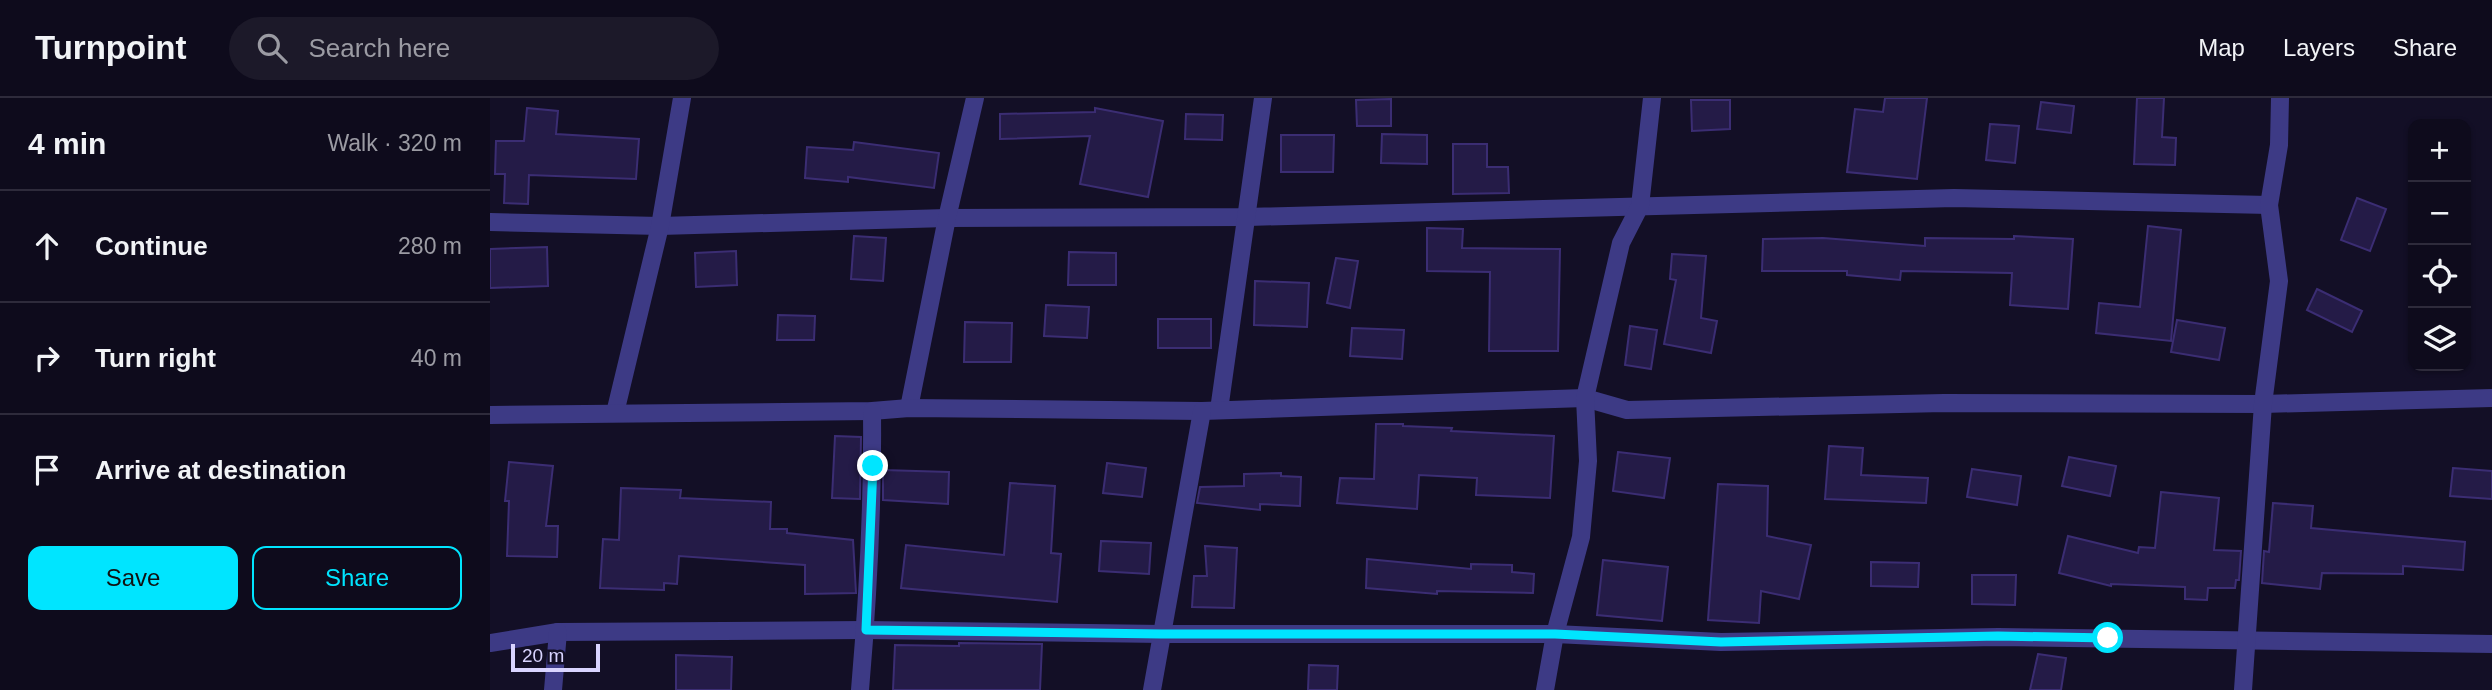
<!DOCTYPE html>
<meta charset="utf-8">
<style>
body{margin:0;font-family:Helvetica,sans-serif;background:#1c1929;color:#f1f3f6}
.controls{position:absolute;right:21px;top:21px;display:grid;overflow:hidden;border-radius:14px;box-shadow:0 2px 5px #0004}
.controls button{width:63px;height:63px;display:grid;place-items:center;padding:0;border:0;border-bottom:2px solid #2e2b3b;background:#0e0b1c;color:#f1f3f6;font:35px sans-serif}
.scale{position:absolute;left:21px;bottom:18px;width:89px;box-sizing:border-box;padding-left:7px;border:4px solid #d9d4ff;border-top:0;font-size:19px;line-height:24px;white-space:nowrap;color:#d9d4ff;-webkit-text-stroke:5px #130f26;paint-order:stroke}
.stop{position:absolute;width:21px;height:21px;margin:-16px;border:5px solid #00e5ff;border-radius:50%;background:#fff}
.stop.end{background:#00e5ff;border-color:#fff;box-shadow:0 2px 7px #0008}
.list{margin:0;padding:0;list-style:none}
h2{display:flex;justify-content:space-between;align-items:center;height:91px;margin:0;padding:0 28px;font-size:30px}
h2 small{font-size:23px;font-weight:400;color:#9b9ba3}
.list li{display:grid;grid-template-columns:46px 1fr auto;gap:21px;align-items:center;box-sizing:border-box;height:112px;padding:0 28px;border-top:2px solid #2e2b3b}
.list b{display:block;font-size:26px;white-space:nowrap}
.list em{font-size:23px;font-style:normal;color:#9b9ba3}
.actions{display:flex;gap:14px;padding:21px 28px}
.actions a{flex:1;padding:16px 0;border:2px solid #00e5ff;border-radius:14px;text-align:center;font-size:24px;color:#00e5ff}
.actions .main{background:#00e5ff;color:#111}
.icon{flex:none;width:38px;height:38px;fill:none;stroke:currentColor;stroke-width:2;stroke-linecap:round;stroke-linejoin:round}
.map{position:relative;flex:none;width:2002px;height:592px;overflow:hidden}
header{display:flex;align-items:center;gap:42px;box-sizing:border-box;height:98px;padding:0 35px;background:#0e0b1c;border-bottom:2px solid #2e2b3b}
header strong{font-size:33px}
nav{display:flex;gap:38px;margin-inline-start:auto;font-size:24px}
.search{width:490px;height:63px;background:#1c1929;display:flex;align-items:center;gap:18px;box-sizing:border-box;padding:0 24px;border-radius:38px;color:#9b9ba3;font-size:26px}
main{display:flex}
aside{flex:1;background:#0e0b1c}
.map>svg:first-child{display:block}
.building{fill:#241b47;stroke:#3b2d73;stroke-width:2}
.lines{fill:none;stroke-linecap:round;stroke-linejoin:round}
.minor{stroke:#3d3a85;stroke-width:18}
.route{stroke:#00e5ff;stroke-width:9}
</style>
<header>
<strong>Turnpoint</strong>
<div class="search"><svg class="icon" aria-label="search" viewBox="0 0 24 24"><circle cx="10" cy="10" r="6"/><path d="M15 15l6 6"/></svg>Search here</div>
<nav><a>Map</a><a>Layers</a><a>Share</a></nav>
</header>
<main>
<aside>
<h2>4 min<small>Walk · 320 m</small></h2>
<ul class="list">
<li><svg class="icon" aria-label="ahead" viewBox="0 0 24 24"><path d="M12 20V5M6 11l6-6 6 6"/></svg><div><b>Continue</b></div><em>280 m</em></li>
<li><svg class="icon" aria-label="right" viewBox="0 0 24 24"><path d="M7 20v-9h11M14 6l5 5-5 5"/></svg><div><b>Turn right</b></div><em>40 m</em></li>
<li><svg class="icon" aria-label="arrive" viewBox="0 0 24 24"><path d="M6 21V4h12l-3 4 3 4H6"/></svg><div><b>Arrive at destination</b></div></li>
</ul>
<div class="actions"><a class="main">Save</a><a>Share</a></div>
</aside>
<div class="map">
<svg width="2002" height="592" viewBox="0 0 2002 592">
<rect width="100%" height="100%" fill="#130f26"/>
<g class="building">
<path d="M1395 0H1437L1427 81 1357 74 1365 11 1393 14Z"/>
<path d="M1647 0H1674L1672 39 1686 40 1685 67 1644 66Z"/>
<path d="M901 1V28H867L866 2Z"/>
<path d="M1201 2H1240V31L1202 33Z"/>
<path d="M1551 4 1584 8 1581 35 1547 31Z"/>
<path d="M37 10 68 13 66 36 149 41 146 81 39 77 38 106 14 105 15 76H5L6 43H34Z"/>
<path d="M605 10 673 23 658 99 590 86 600 38 510 41V16L605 14Z"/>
<path d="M696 16 733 17 732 42 695 41Z"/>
<path d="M1500 26 1529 28 1525 65 1496 62Z"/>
<path d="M892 36 937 37V66L891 65Z"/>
<path d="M791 37H844L843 74H791Z"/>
<path d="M364 44 449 55 444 90 358 79V84L315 80 317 49 363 52Z"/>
<path d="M963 46H997V69H1018L1019 95 963 96Z"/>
<path d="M1867 100 1896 111 1880 153 1851 142Z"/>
<path d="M1658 128 1691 132 1681 243 1606 235 1609 205 1650 209Z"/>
<path d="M937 130 973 131 972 150 1070 151 1068 253H999L1000 174 937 173Z"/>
<path d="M364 138 396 140 393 183 361 181Z"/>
<path d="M1524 138 1583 141 1578 211 1520 207 1522 175 1411 173 1410 182 1357 177V173H1272L1273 141 1333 140 1435 148V140L1524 141Z"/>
<path d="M57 149 58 188 0 190V151Z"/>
<path d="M246 153 247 187 206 189 205 155Z"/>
<path d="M579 154 626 155V187H578Z"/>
<path d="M1182 156 1216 158 1211 220 1227 223 1221 255 1174 246 1186 182 1180 181Z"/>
<path d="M846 160 868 163 860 210 837 205Z"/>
<path d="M765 183 819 185 817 229 764 227Z"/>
<path d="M1827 191 1872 213 1862 234 1817 212Z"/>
<path d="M556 207 599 209 597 240 554 238Z"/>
<path d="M288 217 325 218 324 242H287Z"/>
<rect x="668" y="221" width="53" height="29"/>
<path d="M1687 222 1735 230 1729 262 1681 254Z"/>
<path d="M475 224 522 225 521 264H474Z"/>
<path d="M1140 228 1167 232 1161 271 1135 267Z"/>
<path d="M862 230 914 232 912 261 860 258Z"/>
<path d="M886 326H913V328L962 330 961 333 1064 338 1060 400 986 397 987 380 929 377 927 411 847 405 850 380 884 381Z"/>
<path d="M345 338 371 339 370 401 342 400Z"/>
<path d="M1339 348 1373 350 1371 377 1438 380 1436 405 1335 401Z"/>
<path d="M1128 354 1180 360 1174 400 1123 393Z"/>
<path d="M1579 359 1626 368 1620 398 1572 388Z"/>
<path d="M19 364 63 368 56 428H68L67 459 17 458 19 403H15Z"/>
<path d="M617 365 656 370 652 399 613 395Z"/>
<path d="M1963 370 2002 373V401L1960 398Z"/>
<path d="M1482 371 1531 378 1527 407 1477 399Z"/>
<path d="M393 372 459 374 458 406 393 402Z"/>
<path d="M791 375V378L811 379 810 408 770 406V412L707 405 710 389 754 388V376Z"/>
<path d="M520 385 565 388 561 455 571 456 567 504 411 490 416 447 514 457Z"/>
<path d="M1228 386 1278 388 1277 438 1321 447 1309 501 1271 493 1269 525 1218 522Z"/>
<path d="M131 390 191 392 190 400 281 404 280 431H297V435L363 442 366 495 315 496V467L189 458 187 486 174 485V492L110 490 113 441 129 442Z"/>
<path d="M1671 394 1729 400 1724 452 1751 453 1749 482H1746L1745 490H1718L1717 502 1695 501V489L1621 486V488L1569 475 1578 438 1648 455 1649 449 1665 450Z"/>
<path d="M1783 405 1823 408 1821 430 1975 444 1973 472 1913 468V476L1832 475 1830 491 1772 485 1774 453 1779 454Z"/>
<path d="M611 443 661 445 659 476 609 473Z"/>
<path d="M715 448 747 450 744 510 702 509 704 478H717Z"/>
<path d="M877 461 981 471V466L1022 467V474L1044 476 1043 495 947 493V496L876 490Z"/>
<path d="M1113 462 1178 469 1172 523 1107 517Z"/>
<path d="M1381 464 1429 465 1428 489 1381 488Z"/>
<path d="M1482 477H1526L1525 507 1482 506Z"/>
<path d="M469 545 552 546 550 592H403L405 547 469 548Z"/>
<path d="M1548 556 1576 560 1571 592H1540Z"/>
<path d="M186 557 242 559 241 592H186Z"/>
<path d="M819 567 848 568 847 592H818Z"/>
</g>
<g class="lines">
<g class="minor">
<path d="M0 124 170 128 457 120 758 119 1464 100 1779 107"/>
<path d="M419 310 457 120 485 0"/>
<path d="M729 312 773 0"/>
<path d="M125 315 170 128 192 0"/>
<path d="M0 317 382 313 419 310 712 313 1095 300 1137 312 1454 305 1773 306 2002 300"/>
<path d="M0 545 68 534 376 532 672 536H1065L1231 544 1508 539 2002 546"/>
<path d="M63 592 68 534"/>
<path d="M370 592C378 499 383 407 382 313"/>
<path d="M662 592 712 313"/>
<path d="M1055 592 1065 536 1091 439 1098 363 1095 300 1131 145 1150 108 1162 0"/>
<path d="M1753 592 1773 306 1789 183 1779 107 1789 47 1790 0"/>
</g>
</g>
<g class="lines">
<path class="route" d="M383 368 376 532 671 536H1065L1231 544 1508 538 1618 540"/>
</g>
</svg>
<div class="controls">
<button>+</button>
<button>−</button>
<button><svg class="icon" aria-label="locate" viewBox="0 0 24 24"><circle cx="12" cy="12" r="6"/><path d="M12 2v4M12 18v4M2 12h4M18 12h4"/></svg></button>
<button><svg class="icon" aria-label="layers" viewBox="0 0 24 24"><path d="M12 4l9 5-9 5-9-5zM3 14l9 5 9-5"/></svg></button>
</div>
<div class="scale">20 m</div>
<div class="stop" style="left:1618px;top:540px"></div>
<div class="stop end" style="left:383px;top:368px"></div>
</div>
</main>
